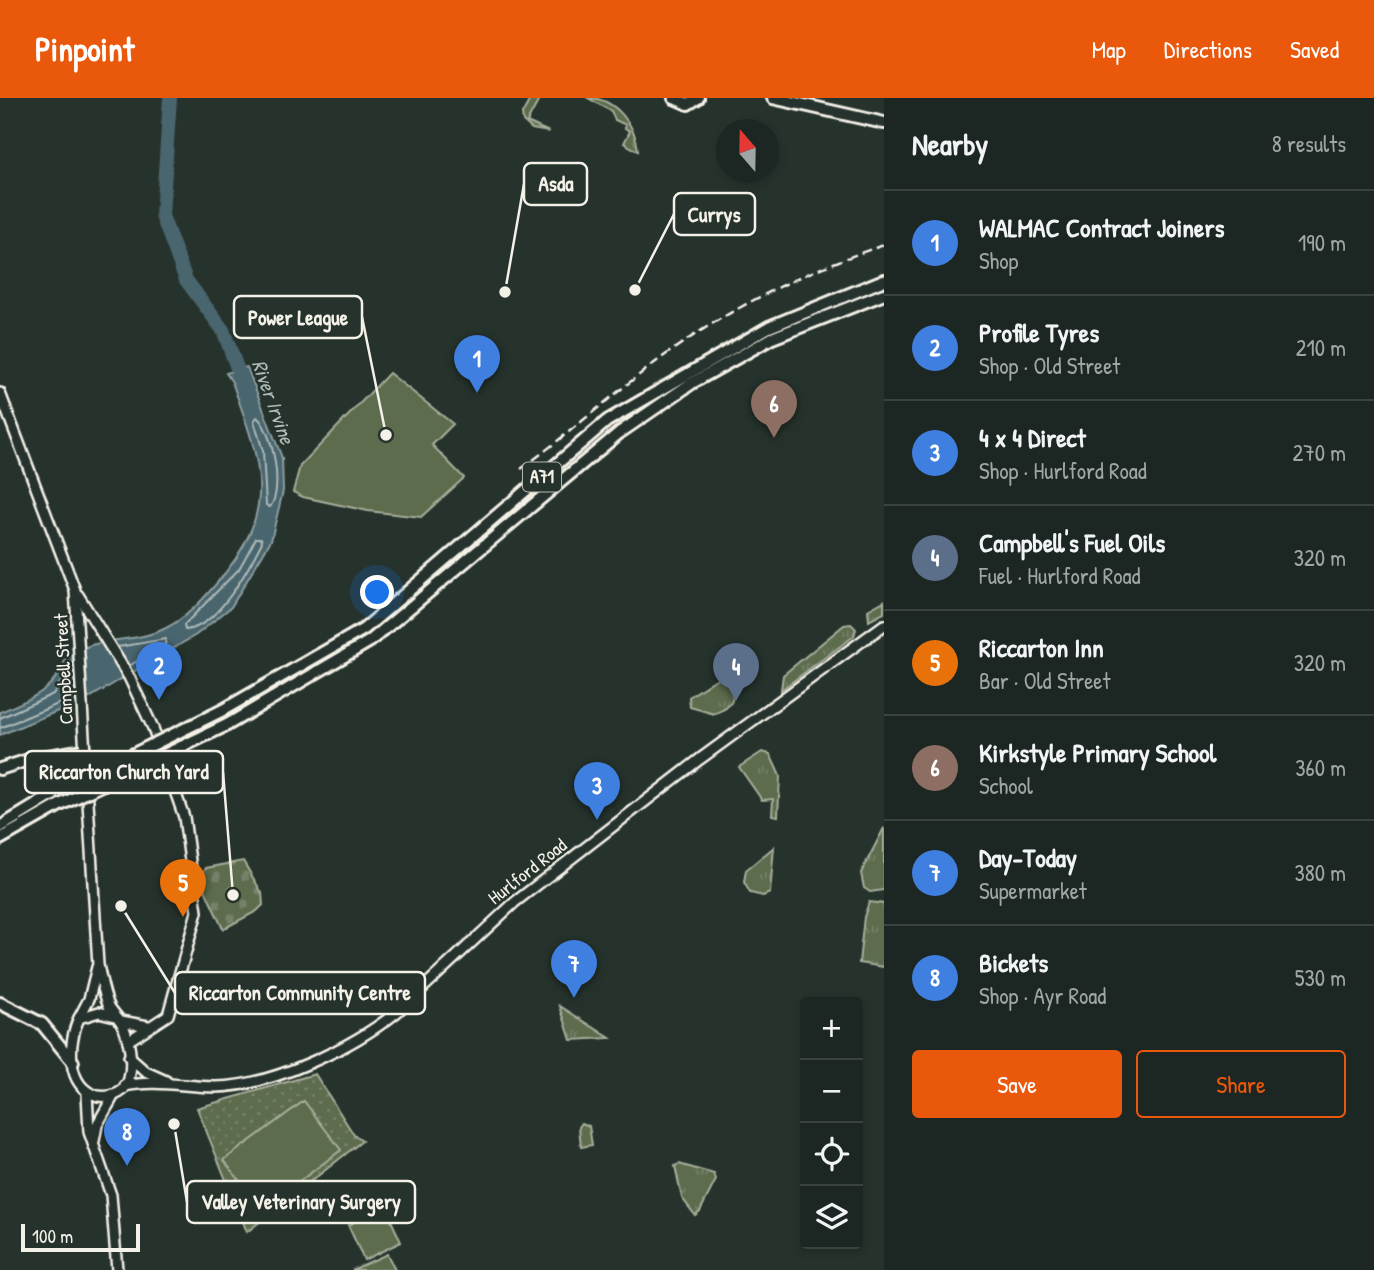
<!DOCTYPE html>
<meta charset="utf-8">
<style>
body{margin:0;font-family:"Patrick Hand",sans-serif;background:#29322f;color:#f1f3f6}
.controls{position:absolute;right:21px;bottom:21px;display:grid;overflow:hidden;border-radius:7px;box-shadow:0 4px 10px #0003}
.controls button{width:63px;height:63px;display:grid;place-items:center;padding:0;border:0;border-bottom:2px solid #3a4340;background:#1c2622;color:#f1f3f6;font:35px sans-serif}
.compass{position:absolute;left:716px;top:21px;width:63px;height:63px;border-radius:50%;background:#1c2622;box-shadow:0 4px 10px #0003;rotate:340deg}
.scale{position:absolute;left:21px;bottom:18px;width:119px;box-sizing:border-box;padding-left:7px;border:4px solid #f4f1e8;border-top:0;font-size:19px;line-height:24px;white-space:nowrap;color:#f4f1e8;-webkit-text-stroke:5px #26332d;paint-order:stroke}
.you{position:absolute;left:378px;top:495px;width:24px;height:24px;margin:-18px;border:5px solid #fff;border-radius:50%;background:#1a73e8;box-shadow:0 0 0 10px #1a73e833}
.badge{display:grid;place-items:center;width:46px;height:46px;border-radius:50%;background:#ea580c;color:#fff;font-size:23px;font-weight:700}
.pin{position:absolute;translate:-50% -58px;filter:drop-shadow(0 2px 4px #0008)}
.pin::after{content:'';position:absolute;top:37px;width:24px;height:21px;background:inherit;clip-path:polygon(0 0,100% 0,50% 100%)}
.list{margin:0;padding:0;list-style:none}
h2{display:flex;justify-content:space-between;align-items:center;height:91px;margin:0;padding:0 28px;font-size:30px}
h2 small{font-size:23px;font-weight:400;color:#a0a5a5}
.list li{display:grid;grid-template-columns:46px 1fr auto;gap:21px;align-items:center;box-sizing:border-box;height:105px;padding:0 28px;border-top:2px solid #3a4340}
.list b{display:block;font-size:26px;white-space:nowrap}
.list p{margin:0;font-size:23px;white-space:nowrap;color:#a0a5a5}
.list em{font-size:23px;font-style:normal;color:#a0a5a5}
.actions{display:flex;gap:14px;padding:21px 28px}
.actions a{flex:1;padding:16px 0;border:2px solid #ea580c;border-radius:7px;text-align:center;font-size:24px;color:#ea580c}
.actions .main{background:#ea580c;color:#fff}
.icon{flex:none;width:38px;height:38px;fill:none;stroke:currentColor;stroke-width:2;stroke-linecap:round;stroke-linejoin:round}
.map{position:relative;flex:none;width:884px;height:1172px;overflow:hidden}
header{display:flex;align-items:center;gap:42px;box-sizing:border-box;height:98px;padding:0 35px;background:#ea580c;color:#fff}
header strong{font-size:33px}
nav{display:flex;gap:38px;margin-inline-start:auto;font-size:24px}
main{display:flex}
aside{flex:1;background:#1c2622}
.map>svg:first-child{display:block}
.grass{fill:url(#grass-tufts);stroke:#a8ae9b;stroke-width:2}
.cemetery{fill:url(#cemetery-stones);stroke:#a8ae9b;stroke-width:2}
.park{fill:url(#park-dots);stroke:#a8ae9b;stroke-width:2}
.pitch{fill:#5d6c4e;stroke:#a8ae9b;stroke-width:2}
.water{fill:#48656e;stroke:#8d9d9f;stroke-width:2}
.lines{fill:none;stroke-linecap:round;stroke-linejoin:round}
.shore{stroke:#afb9b7;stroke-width:2}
.river{stroke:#48656e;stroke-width:14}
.secondary-casing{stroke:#f4f1e8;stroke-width:14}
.primary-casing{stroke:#f4f1e8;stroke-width:16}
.secondary{stroke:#26332d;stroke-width:9}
.primary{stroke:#26332d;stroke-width:10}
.rail{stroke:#f4f1e8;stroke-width:2.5;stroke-dasharray:10 5;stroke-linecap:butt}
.primary-bridge-casing{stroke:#f4f1e8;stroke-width:16;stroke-linecap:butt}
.primary-bridge{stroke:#26332d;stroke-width:10}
.labels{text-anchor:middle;stroke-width:5;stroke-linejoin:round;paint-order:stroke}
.shield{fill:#26332d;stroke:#b6b8b0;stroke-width:2}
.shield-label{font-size:18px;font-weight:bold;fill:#f4f1e8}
.street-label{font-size:19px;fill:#f4f1e8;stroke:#26332d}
.water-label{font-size:21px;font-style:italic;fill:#afb9b7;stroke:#26332d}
.leader{fill:none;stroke:#f4f1e8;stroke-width:2.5}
.callout-dot{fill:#f4f1e8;stroke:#26332d;stroke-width:2.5}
.callout{fill:#26332d;stroke:#f4f1e8;stroke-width:2.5}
.callout-label{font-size:21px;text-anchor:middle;font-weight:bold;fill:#f4f1e8}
</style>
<header>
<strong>Pinpoint</strong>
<nav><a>Map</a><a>Directions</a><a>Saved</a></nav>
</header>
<main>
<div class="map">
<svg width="884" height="1172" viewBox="0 0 884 1172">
<defs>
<pattern id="grass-tufts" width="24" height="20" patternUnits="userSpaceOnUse" patternTransform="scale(1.75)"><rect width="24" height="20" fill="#5d6c4e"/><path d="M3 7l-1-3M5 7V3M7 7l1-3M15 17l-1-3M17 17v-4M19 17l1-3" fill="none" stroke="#758168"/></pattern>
<pattern id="cemetery-stones" width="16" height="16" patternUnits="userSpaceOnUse" patternTransform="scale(1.75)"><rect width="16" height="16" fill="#5d6c4e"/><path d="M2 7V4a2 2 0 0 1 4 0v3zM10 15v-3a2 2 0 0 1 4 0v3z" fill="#758168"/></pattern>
<pattern id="park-dots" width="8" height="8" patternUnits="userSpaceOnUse" patternTransform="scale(1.75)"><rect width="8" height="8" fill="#5d6c4e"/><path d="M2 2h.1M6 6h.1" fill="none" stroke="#758168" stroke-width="1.8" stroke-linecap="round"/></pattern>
</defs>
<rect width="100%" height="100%" fill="#26332d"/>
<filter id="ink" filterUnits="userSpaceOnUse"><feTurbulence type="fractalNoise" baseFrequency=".0143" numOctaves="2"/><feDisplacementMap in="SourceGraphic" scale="14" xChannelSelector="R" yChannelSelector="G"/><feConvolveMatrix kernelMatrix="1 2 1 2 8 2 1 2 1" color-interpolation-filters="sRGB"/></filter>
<g filter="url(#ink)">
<g class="grass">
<path d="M531 0H540L527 24 549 34 532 31 523 23 522 16Z"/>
<path d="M588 0C616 0 636 28 638 53L624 45 630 33 625 30 626 27 615 22 611 13Z"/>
<path d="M884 503V515L869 523 868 512Z"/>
<path d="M851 526 856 531 854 538 781 592 783 577 844 527Z"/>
<path d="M719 579 730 581C733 598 739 606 714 616L690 609 689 599Z"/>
<path d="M762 654 770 656 780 678 778 718 772 717 773 701 762 702 739 669Z"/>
<path d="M884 730V792L870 794 864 790 861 775Z"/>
<path d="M774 749 770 795 763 798 750 795 744 784 746 772Z"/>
<path d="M869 804 884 806V869L859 865 864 819Z"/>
<path d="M560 908 610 940 571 942Z"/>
<path d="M582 1025 589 1028 592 1047 581 1049 579 1029Z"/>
<path d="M679 1066 714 1076 716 1082 700 1113 695 1117 682 1100 675 1068Z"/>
</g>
<path class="cemetery" d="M243 763 262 795 263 807 257 813 223 831 199 779 206 770Z"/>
<path class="park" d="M315 976 354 1037 362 1043 247 1134 197 1010Z"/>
<g class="pitch">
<path d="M389 275 453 326 432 347 464 380 421 419 368 413 303 399 293 394 300 368Z"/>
<path d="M304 1003 341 1052 261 1112 224 1062Z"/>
<path d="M385 1109 401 1144 364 1162 348 1127Z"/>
<path d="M387 1156 395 1172H352Z"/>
</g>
<path class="water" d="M247 269 282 360 283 393 271 442 231 509 196 537 89 600 0 637V614C34 599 52 595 67 559 75 556 83 550 91 547 115 540 141 542 164 531 185 521 201 504 216 486 280 413 262 367 232 284L226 275Z"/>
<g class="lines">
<g class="shore">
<path d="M257 319C273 333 284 392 270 409L266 407 263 353 254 323Z"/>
<path d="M256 440H261L262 444C249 470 217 530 185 532L184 527 239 471Z"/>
<path d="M118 549 166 541 165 546 129 568"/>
<path d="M0 620 53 596 73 565"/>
<path d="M0 630 75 599"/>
</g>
<path class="river" d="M170 0 162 118 186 182 223 232 244 289"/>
<g class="secondary-casing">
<g id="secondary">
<path d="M0 295 75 492 98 867C101 880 103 895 109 908 113 916 121 921 124 930 130 945 136 978 123 992 116 998 106 999 98 998 65 990 68 943 79 920L99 914 115 918"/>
<path d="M78 497 129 579 153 630 184 719 197 814 168 917 128 943"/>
<path d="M79 920 89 901 97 869"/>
<path d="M121 923 148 928"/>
<path d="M129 959 146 974 166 983"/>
<path d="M125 988C156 981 185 989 216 989 273 988 353 949 397 914L515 804 700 661 884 527"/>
<path d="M87 995 89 1034 111 1097 117 1172"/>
<path d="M94 1043 97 1027 114 997"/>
</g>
</g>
<g class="primary-casing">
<g id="primary">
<path d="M674 0 688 6 698 0"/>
<path d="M773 0 884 25"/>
<path d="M223 612 364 531 607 323 769 229 884 182"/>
<path d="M227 627 370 543 619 335 692 285 772 240 884 196"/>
<path d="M0 671 31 661 84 652"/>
<path d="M0 729 61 692"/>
<path d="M0 741 60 707"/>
<path d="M0 905 42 926 73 964"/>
</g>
</g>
<use href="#secondary" class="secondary"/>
<use href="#primary" class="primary"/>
<path class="rail" d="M521 371C570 335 615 294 664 258 730 210 806 172 884 147"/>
<g class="primary-bridge-casing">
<g id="primary-bridge">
<path d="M61 692 223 612"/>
<path d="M60 707 227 627"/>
</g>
</g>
<use href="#primary-bridge" class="primary-bridge"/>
</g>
</g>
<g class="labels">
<rect class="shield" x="523" y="364.5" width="38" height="29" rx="5"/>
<g class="shield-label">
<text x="542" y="385">A71</text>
</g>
<g class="street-label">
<text transform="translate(63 571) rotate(-93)" y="7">Campbell Street</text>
<text transform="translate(527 773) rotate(-38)" y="7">Hurlford Road</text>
</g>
<g class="water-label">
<text transform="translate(273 304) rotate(70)" y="7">River Irvine</text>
</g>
</g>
<path class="leader" d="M505 194L524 86M635 192L674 116M386 337L362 219M233 797L223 674M121 808L175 895M174 1026L187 1104"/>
<g class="callout-dot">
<circle cx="505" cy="194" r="7"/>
<circle cx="635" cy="192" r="7"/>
<circle cx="386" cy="337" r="7"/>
<circle cx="233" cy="797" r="7"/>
<circle cx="121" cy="808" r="7"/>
<circle cx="174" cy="1026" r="7"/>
</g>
<g class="callout">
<rect x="524" y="65" width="63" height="42" rx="7"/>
<rect x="674" y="95" width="81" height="42" rx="7"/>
<rect x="234" y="198" width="128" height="42" rx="7"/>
<rect x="25" y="653" width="198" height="42" rx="7"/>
<rect x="175" y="874" width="250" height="42" rx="7"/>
<rect x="187" y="1083" width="228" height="42" rx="7"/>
</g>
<g class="callout-label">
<text x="556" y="93">Asda</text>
<text x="714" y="124">Currys</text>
<text x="298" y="227">Power League</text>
<text x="124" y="681">Riccarton Church Yard</text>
<text x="300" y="902">Riccarton Community Centre</text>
<text x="301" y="1111">Valley Veterinary Surgery</text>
</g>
</svg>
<div class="controls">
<button>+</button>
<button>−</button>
<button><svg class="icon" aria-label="locate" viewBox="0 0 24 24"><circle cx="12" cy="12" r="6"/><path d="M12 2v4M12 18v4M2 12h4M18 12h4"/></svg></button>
<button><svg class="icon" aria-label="layers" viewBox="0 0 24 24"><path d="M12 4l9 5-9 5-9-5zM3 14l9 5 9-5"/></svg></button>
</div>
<svg class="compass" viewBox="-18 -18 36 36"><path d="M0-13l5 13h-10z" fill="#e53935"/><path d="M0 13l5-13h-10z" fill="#a0a5a5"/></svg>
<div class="scale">100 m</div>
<div class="you"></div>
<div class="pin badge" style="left:477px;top:295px;background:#3f7fe0">1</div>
<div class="pin badge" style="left:159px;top:602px;background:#3f7fe0">2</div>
<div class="pin badge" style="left:597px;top:722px;background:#3f7fe0">3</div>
<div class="pin badge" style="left:736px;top:603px;background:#5c6f8a">4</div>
<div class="pin badge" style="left:183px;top:819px;background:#e8710a">5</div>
<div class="pin badge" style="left:774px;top:340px;background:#8d6e63">6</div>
<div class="pin badge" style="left:574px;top:900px;background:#3f7fe0">7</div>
<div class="pin badge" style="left:127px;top:1068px;background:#3f7fe0">8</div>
</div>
<aside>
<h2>Nearby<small>8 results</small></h2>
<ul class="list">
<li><span class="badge" style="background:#3f7fe0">1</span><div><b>WALMAC Contract Joiners</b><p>Shop</p></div><em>190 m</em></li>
<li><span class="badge" style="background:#3f7fe0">2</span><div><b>Profile Tyres</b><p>Shop · Old Street</p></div><em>210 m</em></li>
<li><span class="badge" style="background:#3f7fe0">3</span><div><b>4 x 4 Direct</b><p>Shop · Hurlford Road</p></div><em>270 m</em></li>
<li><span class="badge" style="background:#5c6f8a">4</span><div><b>Campbell's Fuel Oils</b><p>Fuel · Hurlford Road</p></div><em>320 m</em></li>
<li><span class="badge" style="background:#e8710a">5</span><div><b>Riccarton Inn</b><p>Bar · Old Street</p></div><em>320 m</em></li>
<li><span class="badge" style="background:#8d6e63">6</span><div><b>Kirkstyle Primary School</b><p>School</p></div><em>360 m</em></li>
<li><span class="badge" style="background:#3f7fe0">7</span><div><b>Day-Today</b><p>Supermarket</p></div><em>380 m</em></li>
<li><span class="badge" style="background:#3f7fe0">8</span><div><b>Bickets</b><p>Shop · Ayr Road</p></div><em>530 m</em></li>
</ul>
<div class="actions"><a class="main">Save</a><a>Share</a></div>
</aside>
</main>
